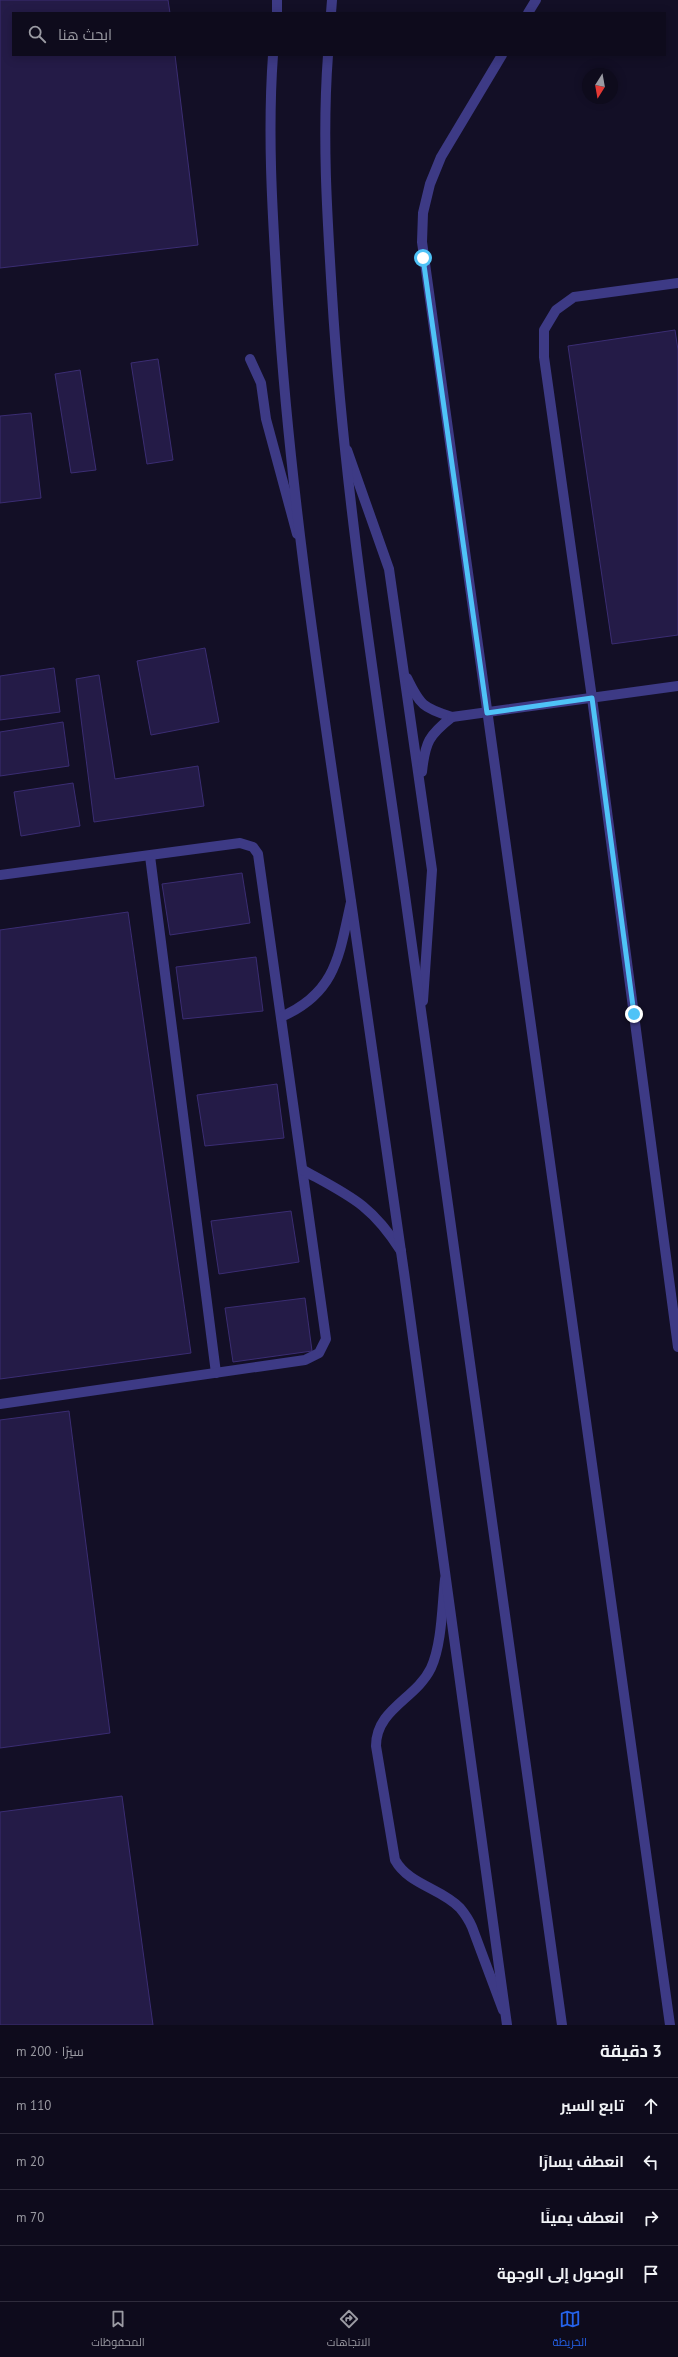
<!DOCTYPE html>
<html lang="ar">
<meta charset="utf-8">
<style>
body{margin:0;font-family:"PT Sans",Cairo,sans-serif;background:#171425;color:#f1f3f6;direction:rtl}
.compass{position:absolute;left:582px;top:68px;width:36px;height:36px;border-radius:50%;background:#0e0b1c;box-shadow:0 2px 10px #0003;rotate:191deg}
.stop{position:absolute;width:12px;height:12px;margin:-9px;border:3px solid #4fc3f7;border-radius:50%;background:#fff}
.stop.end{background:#4fc3f7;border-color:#fff;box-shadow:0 1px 4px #0008}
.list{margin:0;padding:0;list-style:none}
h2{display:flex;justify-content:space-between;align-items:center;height:52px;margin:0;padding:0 16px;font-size:17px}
h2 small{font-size:13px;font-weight:400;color:#9b9ba3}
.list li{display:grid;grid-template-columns:26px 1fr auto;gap:12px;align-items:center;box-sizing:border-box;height:56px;padding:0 16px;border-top:1px solid #2e2b3b}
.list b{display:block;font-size:15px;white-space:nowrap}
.list em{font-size:13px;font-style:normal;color:#9b9ba3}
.icon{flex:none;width:22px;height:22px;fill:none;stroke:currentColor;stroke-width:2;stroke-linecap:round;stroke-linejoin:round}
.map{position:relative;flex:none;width:678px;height:2025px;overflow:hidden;direction:ltr}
.search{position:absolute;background:#0e0b1c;box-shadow:0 2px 10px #0003;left:12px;right:12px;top:12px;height:44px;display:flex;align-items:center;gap:10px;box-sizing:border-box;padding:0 14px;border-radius:0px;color:#9b9ba3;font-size:15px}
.sheet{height:276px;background:#0e0b1c}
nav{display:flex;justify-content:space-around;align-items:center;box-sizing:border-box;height:56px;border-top:1px solid #2e2b3b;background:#0e0b1c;font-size:11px;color:#9b9ba3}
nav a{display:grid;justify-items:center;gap:2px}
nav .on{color:#2563eb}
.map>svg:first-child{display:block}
.building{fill:#241b47;stroke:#3b2d73}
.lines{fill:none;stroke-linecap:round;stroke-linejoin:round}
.lane{stroke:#3d3a85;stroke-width:10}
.street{stroke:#3d3a85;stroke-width:10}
.route{stroke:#4fc3f7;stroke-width:5}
</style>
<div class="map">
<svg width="678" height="2025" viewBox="0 0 678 2025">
<rect width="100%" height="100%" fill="#130f26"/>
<g class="building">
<path d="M0 0H168L170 13H13V55H175L198 245 0 268Z"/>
<path d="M675 330 678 350V635L612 644 568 346Z"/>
<path d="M158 359 173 460 147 464 131 363Z"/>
<path d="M80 370 96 470 71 473 55 374Z"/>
<path d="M31 413 41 498 0 503V416Z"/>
<path d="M205 648 219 722 151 735 137 661Z"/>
<path d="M54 668 60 712 0 720V676Z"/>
<path d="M99 675 115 779 198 766 204 806 94 822 76 679Z"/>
<path d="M63 722 69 766 0 776V732Z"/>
<path d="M73 783 80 826 21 836 14 792Z"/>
<path d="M242 873 250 923 170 935 162 884Z"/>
<path d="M128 912 191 1353 0 1379V930Z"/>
<path d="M256 957 263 1011 183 1019 176 967Z"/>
<path d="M277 1084 284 1138 205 1146 197 1095Z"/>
<path d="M291 1211 299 1262 219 1274 211 1221Z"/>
<path d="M305 1298 312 1351 233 1362 225 1308Z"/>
<path d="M69 1411 110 1733 0 1748V1420Z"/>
<path d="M122 1796 153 2025H0V1812Z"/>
</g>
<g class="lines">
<g class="lane">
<path d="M678 283 574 297 556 310 544 330V357L592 698 678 1347"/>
<path d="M250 359 261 383 266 419 297 534"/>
<path d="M347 450 389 569 432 870 423 1001"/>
<path d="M407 678C420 705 423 708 452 717 429 735 425 742 422 772"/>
<path d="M452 717 678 686"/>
<path d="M150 856 216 1373"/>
<path d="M0 875 240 843 253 847 258 854 326 1339 319 1353 305 1360 0 1404"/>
<path d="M281 1017C336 993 339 956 351 902"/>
<path d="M303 1170C350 1196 371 1204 401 1251"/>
<path d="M445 1579C442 1606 442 1644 431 1668 416 1699 376 1709 376 1746L395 1860C409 1885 441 1888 460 1908 465 1914 469 1920 472 1927L503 2010"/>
</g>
<g class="street">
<path d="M277 13V0"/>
<path d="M331 13 332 0"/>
<path d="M528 13 536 0"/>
<path d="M273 55C267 138 273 221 278 304 291 507 323 707 352 908 406 1280 457 1652 507 2025"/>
<path d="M328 55C322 135 327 214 332 294 344 494 376 691 404 888 459 1267 511 1646 562 2025"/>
<path d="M502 55 441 157 430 184 423 213 422 242 670 2025"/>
</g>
</g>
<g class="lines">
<path class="route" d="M423 258 487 713 592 698 634 1014"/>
</g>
</svg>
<svg class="compass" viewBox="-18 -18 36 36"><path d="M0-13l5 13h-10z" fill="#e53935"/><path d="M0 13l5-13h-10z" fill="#9b9ba3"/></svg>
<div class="stop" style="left:423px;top:258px"></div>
<div class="stop end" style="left:634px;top:1014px"></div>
<div class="search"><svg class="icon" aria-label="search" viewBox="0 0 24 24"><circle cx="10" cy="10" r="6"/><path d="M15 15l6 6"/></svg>ابحث هنا</div>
</div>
<section class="sheet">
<h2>3 دقيقة<small>سيرًا · 200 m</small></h2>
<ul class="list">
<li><svg class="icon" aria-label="ahead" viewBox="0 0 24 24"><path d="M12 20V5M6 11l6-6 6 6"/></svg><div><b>تابع السير</b></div><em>110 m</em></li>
<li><svg class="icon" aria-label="left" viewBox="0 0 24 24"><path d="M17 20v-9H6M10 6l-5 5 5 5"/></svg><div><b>انعطف يسارًا</b></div><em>20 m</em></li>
<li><svg class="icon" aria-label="right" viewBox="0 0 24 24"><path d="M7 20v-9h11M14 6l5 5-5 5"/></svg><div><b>انعطف يمينًا</b></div><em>70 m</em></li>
<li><svg class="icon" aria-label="arrive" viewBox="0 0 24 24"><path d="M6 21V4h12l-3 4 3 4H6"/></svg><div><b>الوصول إلى الوجهة</b></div></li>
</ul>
</section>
<nav>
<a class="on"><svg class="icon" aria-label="map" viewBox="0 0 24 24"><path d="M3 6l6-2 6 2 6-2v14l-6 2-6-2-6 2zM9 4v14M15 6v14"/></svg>الخريطة</a>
<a><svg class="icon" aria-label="directions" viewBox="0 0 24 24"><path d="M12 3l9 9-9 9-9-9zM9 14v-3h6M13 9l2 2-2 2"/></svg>الاتجاهات</a>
<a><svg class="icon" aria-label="saved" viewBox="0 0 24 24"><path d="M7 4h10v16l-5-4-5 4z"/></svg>المحفوظات</a>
</nav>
